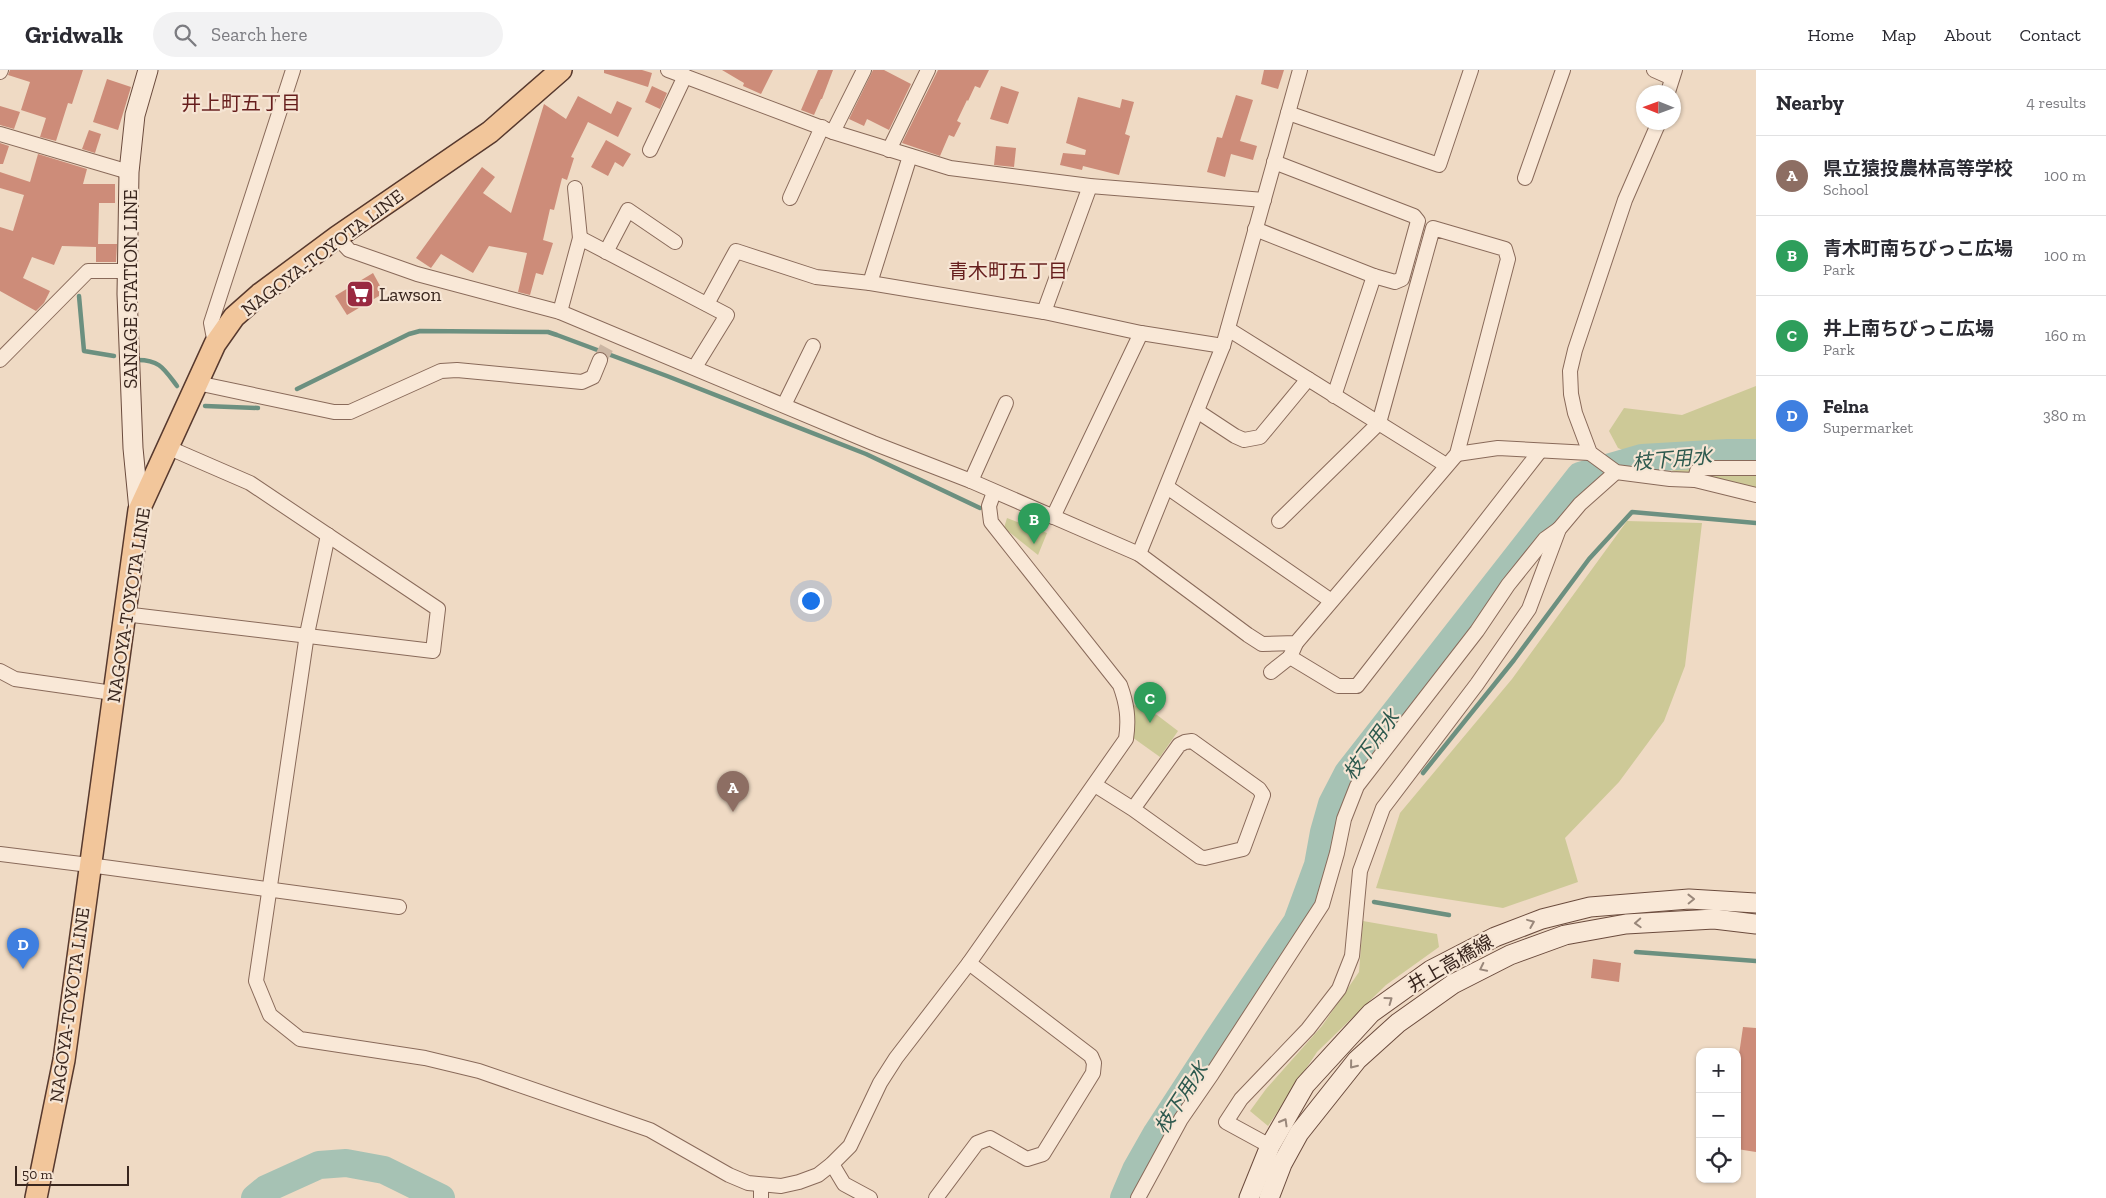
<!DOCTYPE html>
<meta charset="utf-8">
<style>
body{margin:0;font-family:"Zilla Slab","Noto Sans JP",serif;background:#f2f2f3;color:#2b2b33}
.controls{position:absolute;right:15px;bottom:15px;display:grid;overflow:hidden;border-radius:10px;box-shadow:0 1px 4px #0004}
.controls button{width:45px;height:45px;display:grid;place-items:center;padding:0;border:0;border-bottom:1px solid #e1e1e2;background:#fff;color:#2b2b33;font:25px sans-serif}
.compass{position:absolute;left:1636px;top:15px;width:45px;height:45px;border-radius:50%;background:#fff;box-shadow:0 1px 4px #0004;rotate:271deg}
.scale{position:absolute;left:15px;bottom:12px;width:114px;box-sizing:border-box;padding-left:5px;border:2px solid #39261e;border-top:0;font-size:14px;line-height:18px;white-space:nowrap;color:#39261e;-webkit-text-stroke:4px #f6e5d4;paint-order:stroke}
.you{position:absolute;left:810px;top:530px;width:18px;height:18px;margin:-12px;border:4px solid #fff;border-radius:50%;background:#1a73e8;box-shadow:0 0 0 8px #1a73e833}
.badge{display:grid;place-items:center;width:32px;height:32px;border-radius:50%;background:#b45309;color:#fff;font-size:16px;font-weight:700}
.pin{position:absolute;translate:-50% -41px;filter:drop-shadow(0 1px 2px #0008)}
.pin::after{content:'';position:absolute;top:26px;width:18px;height:15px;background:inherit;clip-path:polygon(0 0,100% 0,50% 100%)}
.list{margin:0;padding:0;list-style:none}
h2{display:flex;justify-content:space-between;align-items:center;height:65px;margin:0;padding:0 20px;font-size:21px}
h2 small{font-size:16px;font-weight:400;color:#7c7c81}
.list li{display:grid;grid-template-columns:32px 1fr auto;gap:15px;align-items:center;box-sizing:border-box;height:80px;padding:0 20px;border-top:1px solid #e1e1e2}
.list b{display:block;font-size:19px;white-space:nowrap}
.list p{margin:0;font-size:16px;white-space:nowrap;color:#7c7c81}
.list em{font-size:16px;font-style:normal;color:#7c7c81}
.icon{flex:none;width:28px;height:28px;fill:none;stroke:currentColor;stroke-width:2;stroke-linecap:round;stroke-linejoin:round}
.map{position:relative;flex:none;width:1756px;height:1128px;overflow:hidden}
header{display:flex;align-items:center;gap:30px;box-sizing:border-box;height:70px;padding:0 25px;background:#fff;border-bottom:1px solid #e1e1e2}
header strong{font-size:24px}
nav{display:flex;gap:28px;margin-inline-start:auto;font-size:18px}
.search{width:350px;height:45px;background:#f2f2f3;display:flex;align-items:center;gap:12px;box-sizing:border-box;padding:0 18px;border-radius:28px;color:#7c7c81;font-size:19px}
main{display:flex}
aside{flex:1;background:#fff}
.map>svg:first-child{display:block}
.green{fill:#cdc997}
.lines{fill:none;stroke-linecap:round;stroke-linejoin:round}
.stream{stroke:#6c9080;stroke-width:4.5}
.river{stroke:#a6c2b4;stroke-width:28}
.building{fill:#cd8c79}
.street-tunnel{stroke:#cbb6a3;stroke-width:14;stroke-dasharray:14 7;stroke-linecap:butt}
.street-casing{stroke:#896a5a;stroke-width:16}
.secondary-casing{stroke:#6b4b3d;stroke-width:21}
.primary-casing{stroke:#57392e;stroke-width:24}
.street{stroke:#f9e8d7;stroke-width:14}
.secondary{stroke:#f9e8d7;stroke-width:19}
.primary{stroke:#f2c69b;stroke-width:21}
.oneway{stroke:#99877a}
.labels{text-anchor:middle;stroke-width:4.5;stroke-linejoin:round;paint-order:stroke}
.street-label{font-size:19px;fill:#39261e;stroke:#f6e5d4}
.poi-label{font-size:19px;fill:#39261e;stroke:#f6e5d4;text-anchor:start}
.neighbourhood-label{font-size:20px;fill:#661e1d;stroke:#f6e5d4}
.water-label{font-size:20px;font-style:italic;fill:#2d594e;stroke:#f6e5d4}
</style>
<header>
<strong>Gridwalk</strong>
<div class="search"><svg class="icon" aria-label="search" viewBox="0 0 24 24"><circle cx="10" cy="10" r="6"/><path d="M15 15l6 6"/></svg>Search here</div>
<nav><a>Home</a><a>Map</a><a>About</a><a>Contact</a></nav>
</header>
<main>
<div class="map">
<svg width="1756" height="1128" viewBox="0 0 1756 1128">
<rect width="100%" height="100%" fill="#efdac4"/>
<g class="green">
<path d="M1756 316V431L1676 402 1618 378 1609 361 1624 338 1682 345Z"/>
<path d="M1007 448 1047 463 1038 485 1004 458Z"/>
<path d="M1627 451 1702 453 1685 596 1664 651 1619 712 1565 768 1578 812 1503 838 1376 818 1400 743 1512 609Z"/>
<path d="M1134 635 1157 645 1178 661 1160 687 1132 667Z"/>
<path d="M1363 851 1437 864 1439 877 1386 915 1317 982 1268 1056 1250 1041 1266 1019 1322 956 1359 902Z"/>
</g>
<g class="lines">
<g class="stream">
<path d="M79 226 84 281 114 286"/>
<path d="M138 290C160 290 164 299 177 316"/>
<path d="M297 319 409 264 420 261 548 262 557 265 667 306 866 384 980 438"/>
<path d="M205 336 258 338"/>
<path d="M1423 703 1514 590 1589 489 1632 442 1756 453"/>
<path d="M1374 832 1449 845"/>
<path d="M1636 882 1756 891"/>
</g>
<g class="river">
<path d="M255 1128 266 1119 319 1095 346 1093 384 1100 441 1128"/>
<path d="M1124 1128 1136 1100 1157 1063 1218 969 1297 852 1318 795 1324 762 1332 734 1348 703 1580 406 1642 388 1728 383H1756"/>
</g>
</g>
<g class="building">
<path d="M10 0H83L72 34 68 33 56 71 40 67 46 48 21 40 30 12 8 5Z"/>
<path d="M604 0H642L652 3 648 17 604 3Z"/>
<path d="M722 0H773L761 24 743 16 744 13Z"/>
<path d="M818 0H833L822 29H821L814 45 801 40Z"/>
<path d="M873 0H884L911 14 889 60 867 49 864 56 849 49Z"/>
<path d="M938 0H989L980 18 975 16 968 31 967 30 957 51 961 53 954 67 949 65 940 86 902 73Z"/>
<path d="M1264 0H1284L1278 19 1261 14Z"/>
<path d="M107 9 131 17 118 60 93 52Z"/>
<path d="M652 16 667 23 660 39 645 32Z"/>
<path d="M1001 16 1019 22 1008 54 990 49Z"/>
<path d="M1236 25 1253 30 1240 71 1257 76 1253 90 1231 84 1225 107 1207 102 1217 67 1222 68Z"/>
<path d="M578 26 611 44 617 31 632 38 618 67 588 52 571 87 574 88 567 110 562 108 554 140 550 139 543 170 553 173 543 205 536 203 530 225 518 222 527 183 489 176 473 203 441 184 431 198 416 188 482 97 495 107 483 123 511 143 544 34 566 49Z"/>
<path d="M1078 27 1120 38 1122 29 1134 32 1125 64 1130 66 1119 105 1083 96 1082 100 1060 95 1063 83 1085 85 1086 80 1066 73Z"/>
<path d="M0 36 20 42 14 59 0 55Z"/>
<path d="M89 60 101 64 95 83 82 79Z"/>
<path d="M606 70 631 84 623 97 615 92 608 106 591 97Z"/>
<path d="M0 73 9 76 3 94H0Z"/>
<path d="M996 76 1016 78 1014 97 994 95Z"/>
<path d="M38 84 87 99 83 114H115V133H99L98 174H117L116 192H96V177L62 176 54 195 32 187 23 208 50 221 44 233 36 241 0 221V157L13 161 24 125 0 118V102L30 112Z"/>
<path d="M373 203 384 223 347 245 335 226Z"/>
<path d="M1593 889 1621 893 1619 912 1591 908Z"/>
<path d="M1743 957 1756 958V1082L1737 1079V998Z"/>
</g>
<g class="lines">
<path class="street-tunnel" d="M600 290 609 273"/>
<g class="street-casing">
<g id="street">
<path d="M668 0 833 62 950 98 1090 116 1264 130"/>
<path d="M1654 0 1672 8"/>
<path d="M0 2 1 0"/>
<path d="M1668 22 1675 0"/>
<path d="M1288 43 1439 95 1471 0"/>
<path d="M1659 52 1625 130 1575 280 1570 301 1571 324 1575 343 1590 383 1616 402 1670 409 1695 410 1756 425"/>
<path d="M833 62 864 0"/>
<path d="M0 64 129 102"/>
<path d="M650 80 685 6"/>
<path d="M889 80 928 0"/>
<path d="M1525 108 1563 0"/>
<path d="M575 118 580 168"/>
<path d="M790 128 822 57"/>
<path d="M1255 159 1374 206 1395 212 1402 209 1418 151 1414 146 1274 92"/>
<path d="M337 167 349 180 417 204 560 242 873 373 971 411 1139 484 1248 565 1262 574 1296 573 1457 384 1508 189 1505 179 1433 158 1379 353 1279 451"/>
<path d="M606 182 628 140 675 172"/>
<path d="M870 213 910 86"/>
<path d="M707 234 736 181 816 207 870 213 1044 242 1141 263 1223 276"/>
<path d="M560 242 580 168 727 245 695 297"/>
<path d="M1044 242 1090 116"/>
<path d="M1228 259 1446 395"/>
<path d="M215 274 211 253 293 0"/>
<path d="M0 290 88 201H128"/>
<path d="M197 313 334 342H350L441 301 457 300 582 312 593 307 600 290"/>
<path d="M1334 326 1374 206"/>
<path d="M784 335 813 276"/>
<path d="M1197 341 1235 366 1244 370 1260 367 1308 309"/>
<path d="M1457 384 1498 378 1590 383"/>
<path d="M1695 410 1697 401 1704 398H1756"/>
<path d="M971 411 1006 333"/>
<path d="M1167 417 1330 530"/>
<path d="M1053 447 1141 263"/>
<path d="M328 465 307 564 256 911 270 945 300 969 425 988 479 1001 650 1060 729 1105 748 1113 781 1116 799 1112 818 1105 832 1094 850 1076 880 1013 896 988 969 893 1126 669C1129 649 1127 634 1120 615L991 452 989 436 994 422"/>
<path d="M1139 484 1223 276 1300 0"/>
<path d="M124 544 433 581 438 539 250 413 167 377"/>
<path d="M1296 573 1290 587 1338 616H1357L1540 381"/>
<path d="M0 601 15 609 113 623"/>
<path d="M1271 602 1290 587"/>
<path d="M1095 715 1133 739 1200 787 1205 788 1243 779 1263 725 1259 719 1192 671 1185 672 1179 675 1133 739"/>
<path d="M0 784 89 795 399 837"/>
<path d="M1270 1076 1226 1052 1241 1029 1308 959 1339 919 1352 886 1360 801 1383 738 1477 614 1529 539 1559 459 1580 434 1616 402"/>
<path d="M832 1094 844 1114 870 1128"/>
<path d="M761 1128V1115"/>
<path d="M936 1128 977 1073 990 1068 1027 1089 1043 1084 1093 1003 1094 993 1091 986 969 893"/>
<path d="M1138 1128 1181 1049 1212 1004 1322 835 1337 783 1344 749 1357 716 1477 561 1508 515 1545 469 1559 459"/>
</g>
</g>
<g class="secondary-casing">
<g id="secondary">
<path d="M139 440 133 378 127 224 129 102 135 45 148 0"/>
<path d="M1249 1128 1270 1076 1305 1015 1371 943 1431 900 1495 867 1542 849 1590 837 1689 829 1756 833"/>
<path d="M1269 1128 1282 1094 1299 1063 1357 990 1398 953 1453 914 1510 885 1565 865 1626 854 1714 849 1756 854"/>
</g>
</g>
<g class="primary-casing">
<path id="primary" d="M36 1128 64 990 139 440 215 274 234 247 260 224 337 167 490 62 561 0"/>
</g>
<use href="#street" class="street"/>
<use href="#secondary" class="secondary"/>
<use href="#primary" class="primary"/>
</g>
<defs><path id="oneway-chevron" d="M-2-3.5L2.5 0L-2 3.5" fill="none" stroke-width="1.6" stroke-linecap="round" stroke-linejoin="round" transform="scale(1.25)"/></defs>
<g class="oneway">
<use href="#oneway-chevron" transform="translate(1691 829) rotate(-1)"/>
<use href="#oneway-chevron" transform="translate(1531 853) rotate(-22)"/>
<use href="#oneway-chevron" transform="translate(1638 853) rotate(177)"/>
<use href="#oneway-chevron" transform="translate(1483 898) rotate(154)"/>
<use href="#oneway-chevron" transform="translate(1389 930) rotate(-36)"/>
<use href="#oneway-chevron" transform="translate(1353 995) rotate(129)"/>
<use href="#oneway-chevron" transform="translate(1284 1052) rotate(-60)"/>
</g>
<defs>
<g id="supermarket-square" transform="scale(1.4375)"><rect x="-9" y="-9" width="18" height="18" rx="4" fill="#992940" stroke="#f6e5d4"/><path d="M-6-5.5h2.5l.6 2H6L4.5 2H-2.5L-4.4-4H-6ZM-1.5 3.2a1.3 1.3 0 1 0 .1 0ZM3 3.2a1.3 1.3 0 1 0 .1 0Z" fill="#fff"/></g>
</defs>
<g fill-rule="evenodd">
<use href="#supermarket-square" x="360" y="224"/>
</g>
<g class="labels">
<g class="street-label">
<text transform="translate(322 182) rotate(-37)" y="7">NAGOYA-TOYOTA LINE</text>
<text transform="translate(130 219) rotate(-90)" y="7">SANAGE STATION LINE</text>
<text transform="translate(128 535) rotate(-81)" y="7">NAGOYA-TOYOTA LINE</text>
<text transform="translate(1450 893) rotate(-30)" y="7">井上高橋線</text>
<text transform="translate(69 935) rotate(-82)" y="7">NAGOYA-TOYOTA LINE</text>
</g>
<g class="poi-label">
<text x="379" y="231">Lawson</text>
</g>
<g class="neighbourhood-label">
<text x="241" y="40">井上町五丁目</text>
<text x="1008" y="208">青木町五丁目</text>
</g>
<g class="water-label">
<text transform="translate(1672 389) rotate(-5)" y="7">枝下用水</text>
<text transform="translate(1371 675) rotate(-54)" y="7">枝下用水</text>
<text transform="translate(1181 1028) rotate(-57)" y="7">枝下用水</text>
</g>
</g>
</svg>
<div class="controls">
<button>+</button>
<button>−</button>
<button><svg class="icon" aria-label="locate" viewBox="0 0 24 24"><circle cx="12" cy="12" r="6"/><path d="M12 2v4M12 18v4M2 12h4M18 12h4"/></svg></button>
</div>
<svg class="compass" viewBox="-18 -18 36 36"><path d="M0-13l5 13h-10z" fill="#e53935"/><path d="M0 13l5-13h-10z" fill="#7c7c81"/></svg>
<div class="scale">50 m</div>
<div class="you"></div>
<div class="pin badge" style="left:733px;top:742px;background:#8d6e63">A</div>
<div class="pin badge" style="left:1034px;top:474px;background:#2e9e5b">B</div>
<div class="pin badge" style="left:1150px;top:653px;background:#2e9e5b">C</div>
<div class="pin badge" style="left:23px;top:899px;background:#3f7fe0">D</div>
</div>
<aside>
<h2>Nearby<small>4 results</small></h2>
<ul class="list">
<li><span class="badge" style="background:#8d6e63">A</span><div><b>県立猿投農林高等学校</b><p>School</p></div><em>100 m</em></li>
<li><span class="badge" style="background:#2e9e5b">B</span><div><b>青木町南ちびっこ広場</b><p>Park</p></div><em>100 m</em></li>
<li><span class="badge" style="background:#2e9e5b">C</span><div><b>井上南ちびっこ広場</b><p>Park</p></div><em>160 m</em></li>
<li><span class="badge" style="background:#3f7fe0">D</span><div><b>Felna</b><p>Supermarket</p></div><em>380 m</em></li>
</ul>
</aside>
</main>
